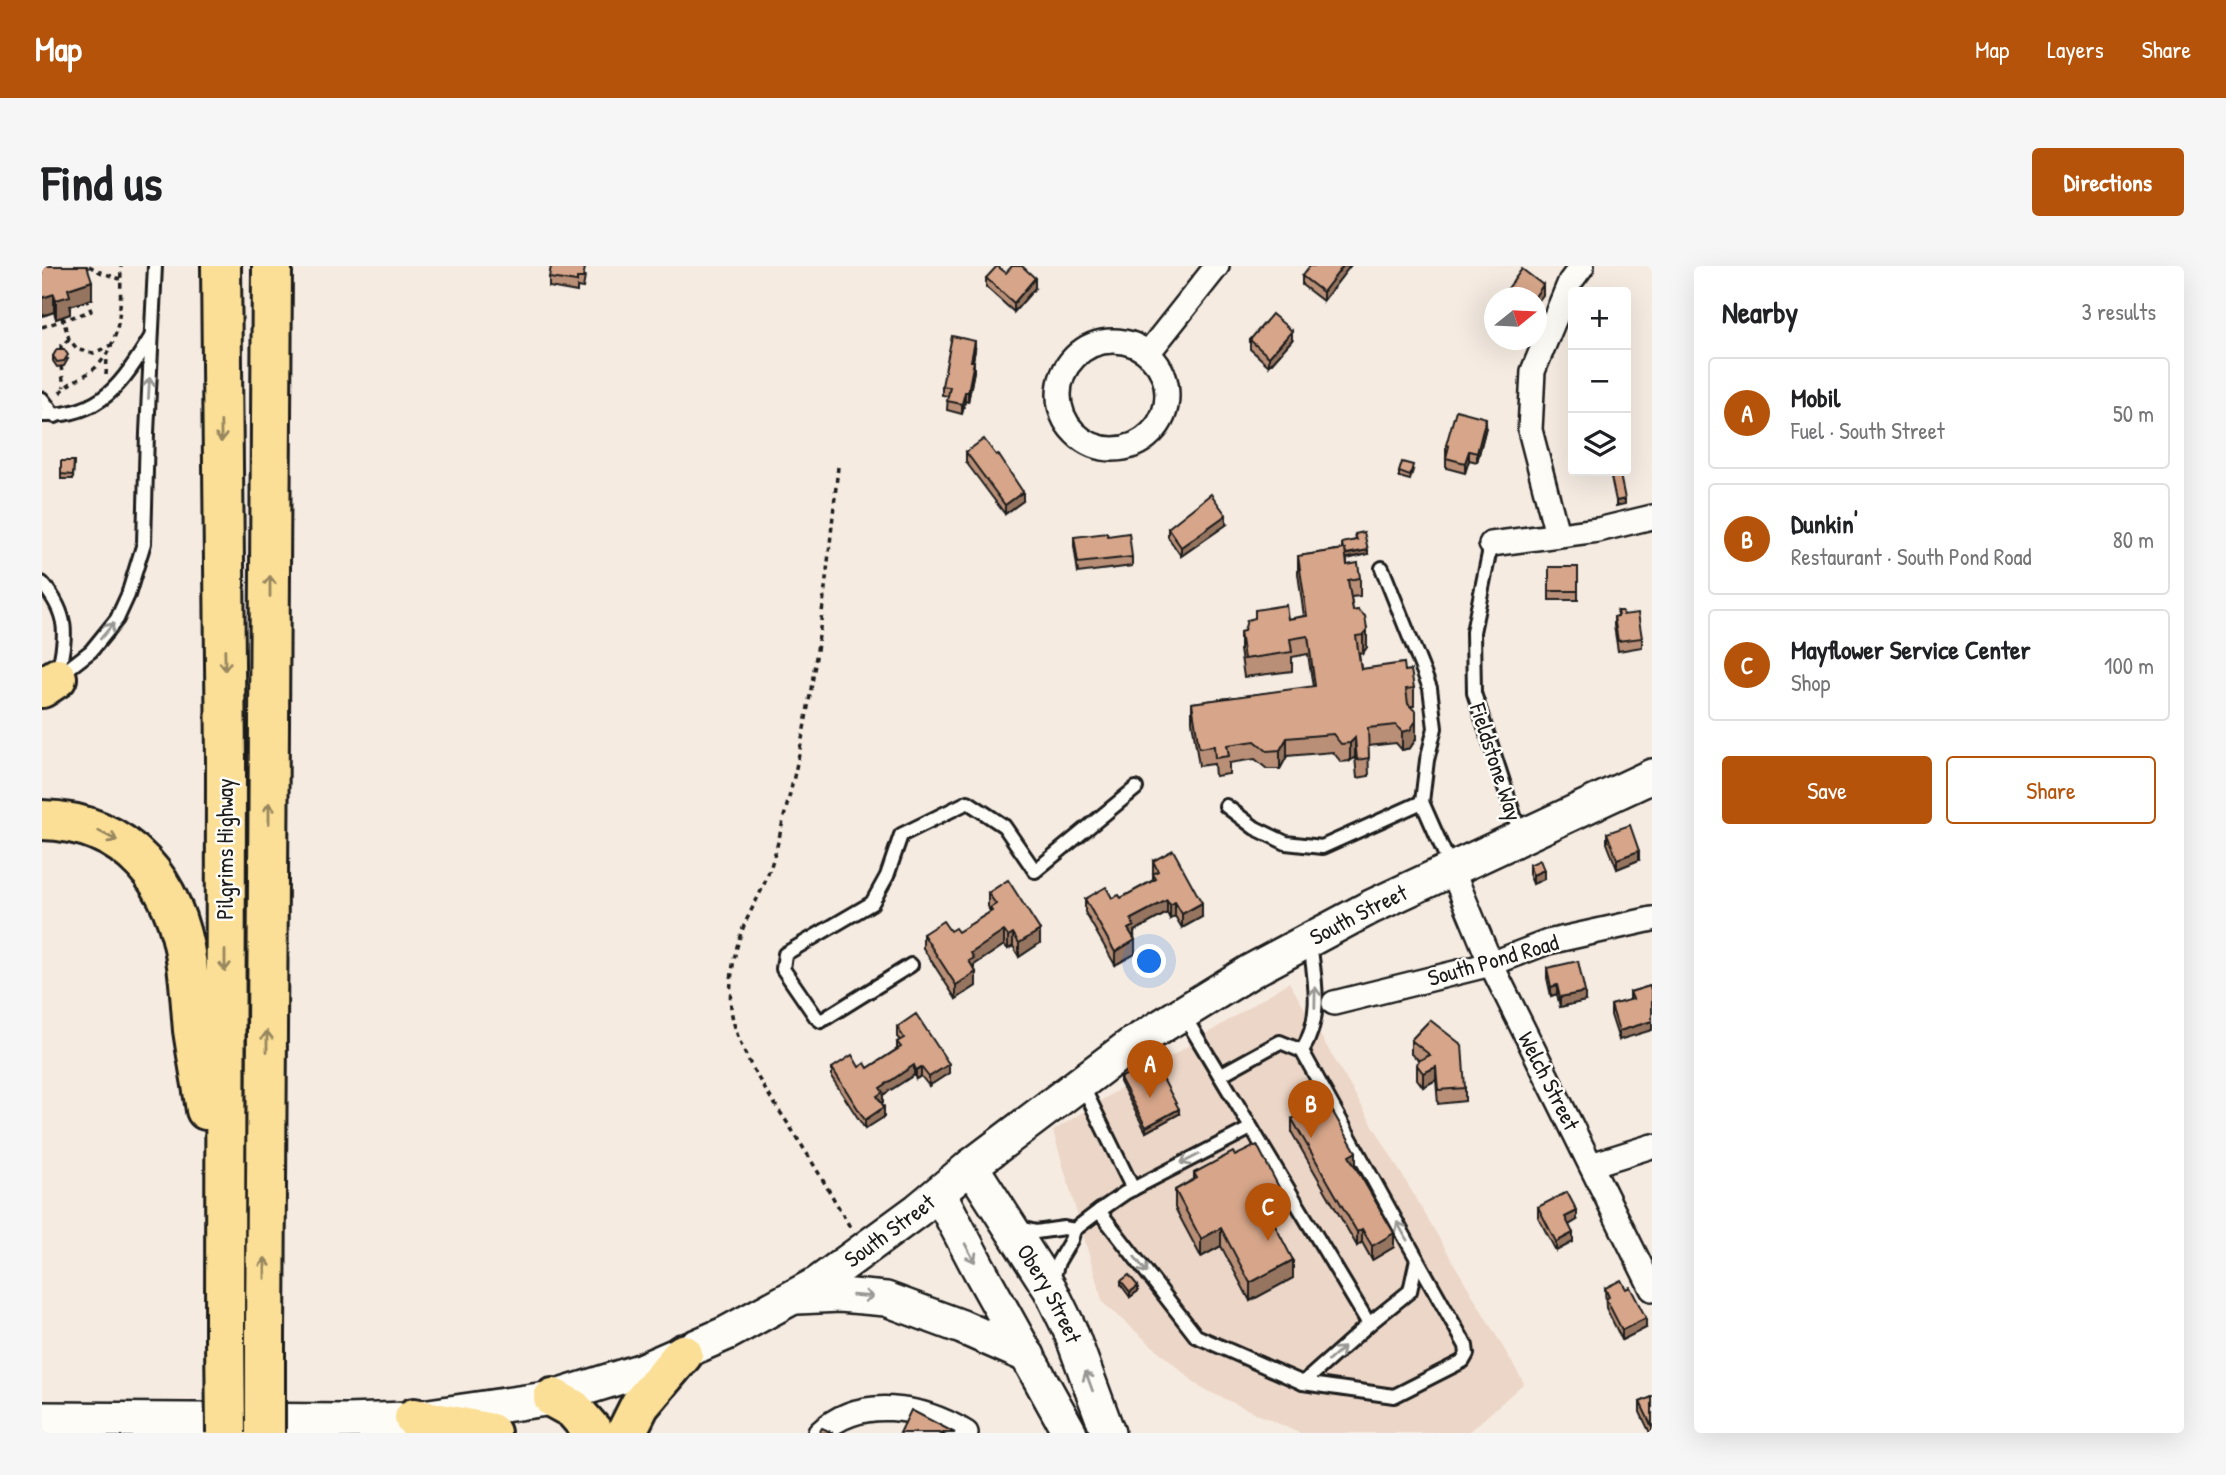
<!DOCTYPE html>
<meta charset="utf-8">
<style>
body{margin:0;font-family:"Patrick Hand",sans-serif;background:#f6f6f6;color:#202124}
.controls{position:absolute;right:21px;top:21px;display:grid;overflow:hidden;border-radius:7px;box-shadow:0 7px 28px #0002}
.controls button{width:63px;height:63px;display:grid;place-items:center;padding:0;border:0;border-bottom:2px solid #e0e0e0;background:#fff;color:#202124;font:35px sans-serif}
.compass{position:absolute;left:1442px;top:21px;width:63px;height:63px;border-radius:50%;background:#fff;box-shadow:0 7px 28px #0002;rotate:72deg}
.you{position:absolute;left:1108px;top:696px;width:24px;height:24px;margin:-18px;border:5px solid #fff;border-radius:50%;background:#1a73e8;box-shadow:0 0 0 10px #1a73e833}
.badge{display:grid;place-items:center;width:46px;height:46px;border-radius:50%;background:#b45309;color:#fff;font-size:23px;font-weight:700}
.pin{position:absolute;translate:-50% -58px;filter:drop-shadow(0 2px 4px #0008)}
.pin::after{content:'';position:absolute;top:37px;width:24px;height:21px;background:inherit;clip-path:polygon(0 0,100% 0,50% 100%)}
.list{margin:0;padding:0;list-style:none}
h2{display:flex;justify-content:space-between;align-items:center;height:91px;margin:0;padding:0 28px;font-size:30px}
h2 small{font-size:23px;font-weight:400;color:#757577}
.list li{display:grid;grid-template-columns:46px 1fr auto;gap:21px;align-items:center;box-sizing:border-box;height:112px;margin:0 14px 14px;padding:0 14px;border:2px solid #e0e0e0;border-radius:7px}
.list b{display:block;font-size:26px;white-space:nowrap}
.list p{margin:0;font-size:23px;white-space:nowrap;color:#757577}
.list em{font-size:23px;font-style:normal;color:#757577}
.actions{display:flex;gap:14px;padding:21px 28px}
.actions a{flex:1;padding:16px 0;border:2px solid #b45309;border-radius:7px;text-align:center;font-size:24px;color:#b45309}
.actions .main{background:#b45309;color:#fff}
.icon{flex:none;width:38px;height:38px;fill:none;stroke:currentColor;stroke-width:2;stroke-linecap:round;stroke-linejoin:round}
.map{position:relative;flex:none;width:1610px;height:1167px;overflow:hidden;border-radius:7px}
header{display:flex;align-items:center;gap:42px;box-sizing:border-box;height:98px;padding:0 35px;background:#b45309;color:#fff}
header strong{font-size:33px}
nav{display:flex;gap:38px;margin-inline-start:auto;font-size:24px}
.intro{display:flex;align-items:center;justify-content:space-between;box-sizing:border-box;height:168px;padding:0 42px}
h1{margin:0;font-size:49px}
.button{padding:18px 32px;border-radius:7px;background:#b45309;color:#fff;font-size:24px;font-weight:700}
main{display:flex;gap:42px;padding:0 42px}
aside{flex:1;background:#fff;border-radius:7px;box-shadow:0 7px 28px #0002}
.map>svg:first-child{display:block}
.built{fill:#ecd6c7}
.lines{fill:none;stroke-linecap:round;stroke-linejoin:round}
.lane-casing{stroke:#1c1c1c;stroke-width:18}
.street-casing{stroke:#1c1c1c;stroke-width:28}
.secondary-casing{stroke:#1c1c1c;stroke-width:38}
.highway-casing{stroke:#1c1c1c;stroke-width:44}
.path{stroke:#1c1c1c;stroke-width:3.5;stroke-dasharray:5 5;stroke-linecap:butt}
.lane{stroke:#fdfcf7;stroke-width:12}
.street{stroke:#fdfcf7;stroke-width:23}
.secondary{stroke:#fdfcf7;stroke-width:33}
.highway{stroke:#fbdf96;stroke-width:38}
.highway-bridge-casing{stroke:#1c1c1c;stroke-width:44;stroke-linecap:butt}
.highway-bridge{stroke:#fbdf96;stroke-width:38}
.wall{fill:#b98f77;stroke:#1c1c1c;stroke-width:2}
.shaded-wall{fill:#967461;stroke:#1c1c1c;stroke-width:2}
.building{fill:#d7a68a;stroke:#1c1c1c;stroke-width:2}
.oneway{stroke:#989794}
.oneway2{stroke:#97875f}
.labels{text-anchor:middle;stroke-width:5;stroke-linejoin:round;paint-order:stroke}
.street-label{font-size:23px;fill:#1c1c1c;stroke:#fdfcf7}
</style>
<header>
<strong>Map</strong>
<nav><a>Map</a><a>Layers</a><a>Share</a></nav>
</header>
<div class="intro"><h1>Find us</h1><a class="button">Directions</a></div>
<main>
<div class="map">
<svg width="1610" height="1167" viewBox="0 0 1610 1167">
<rect width="100%" height="100%" fill="#f5ebe1"/>
<filter id="ink" filterUnits="userSpaceOnUse"><feTurbulence type="fractalNoise" baseFrequency=".0143" numOctaves="2"/><feDisplacementMap in="SourceGraphic" scale="14" xChannelSelector="R" yChannelSelector="G"/><feConvolveMatrix kernelMatrix="1 2 1 2 8 2 1 2 1" color-interpolation-filters="sRGB"/></filter>
<g filter="url(#ink)">
<path class="built" d="M1247 716 1482 1117 1426 1167H1257L1159 1122 1061 1037 1011 865Z"/>
<g class="lines">
<g class="lane-casing">
<g id="lane">
<path d="M0 133 13 150"/>
<path d="M0 149C60 151 81 116 109 71"/>
<path d="M1449 278 1431 366 1432 427 1479 571"/>
<path d="M1340 302 1388 422 1393 462 1385 494 1380 536"/>
<path d="M0 317C28 350 24 369 16 408"/>
<path d="M18 409 49 385 75 353 86 329 102 277 105 167 113 0"/>
<path d="M1184 540 1213 562 1244 577 1280 581 1380 536 1410 604"/>
<path d="M869 699 779 755 774 751 741 703 743 688 830 637 845 610 859 569 926 536 962 560 993 605 1094 522"/>
<path d="M1141 748 1327 1058"/>
<path d="M1260 785C1281 751 1273 715 1268 677"/>
<path d="M1040 819 1091 923"/>
<path d="M1057 945 1154 1070 1261 1117 1327 1058 1368 1025 1375 993 1260 785 1238 776 1178 809"/>
<path d="M974 961 994 966 1022 962 1032 964"/>
<path d="M1010 1016 1016 996 1029 974 1032 964 1057 945 1083 927 1209 862"/>
<path d="M1261 1117 1352 1130 1421 1095 1425 1088 1424 1080 1375 993"/>
</g>
</g>
<g class="street-casing">
<g id="street">
<circle cx="1071" cy="129" r="54"/>
<path d="M1106 87 1175 0"/>
<path d="M1515 268 1488 164 1491 105 1528 16 1540 0"/>
<path d="M1449 278 1556 264 1610 251"/>
<path d="M1410 604 1449 698 1610 1023"/>
<path d="M1292 737 1449 698 1506 676 1610 653"/>
<path d="M1549 899 1610 880"/>
<path d="M778 1167C817 1129 881 1140 924 1167"/>
</g>
</g>
<g class="secondary-casing">
<g id="secondary">
<path id="s1" d="M929 900 1008 1023 1028 1064 1066 1167"/>
<path d="M897 927 937 1003 1028 1167"/>
<path d="M755 1031 798 1029 844 1033 920 1061 986 1090"/>
<path id="s2" d="M0 1153 304 1155 366 1153 511 1132 598 1105 685 1067 775 1018 876 944 929 900 1089 779 1209 705 1329 641 1610 510"/>
</g>
</g>
<g class="highway-casing">
<g id="highway">
<path d="M179 0 184 496 183 1070"/>
<path d="M0 422 15 412"/>
<path d="M0 554C87 556 134 617 145 699 148 721 149 742 151 764 155 791 160 817 164 844"/>
<path d="M223 1071 230 0"/>
<path d="M511 1132 531 1143 552 1167"/>
<path d="M372 1152 449 1167"/>
<path d="M584 1167 598 1139 641 1088"/>
</g>
</g>
<g class="path">
<path d="M47 0 58 6 78 13"/>
<path d="M20 50 27 73 36 84 52 87 69 79"/>
<path d="M0 61 49 45 45 34"/>
<path d="M19 84V80L27 73"/>
<path d="M19 100 22 121"/>
<path d="M64 109 65 92"/>
<path d="M18 127C27 115 42 112 53 102 82 75 78 36 79 0"/>
<path d="M796 201C784 317 773 434 743 547 738 567 734 588 726 608 721 623 713 636 706 651 692 678 684 725 691 754 702 799 733 836 757 875 775 903 791 932 808 961"/>
</g>
<use href="#lane" class="lane"/>
<use href="#street" class="street"/>
<use href="#secondary" class="secondary"/>
<use href="#highway" class="highway"/>
<g class="highway-bridge-casing">
<g id="highway-bridge">
<path d="M183 1070 184 1167"/>
<path d="M223 1167V1071"/>
</g>
</g>
<use href="#highway-bridge" class="highway-bridge"/>
</g>
<g class="wall">
<path d="M0 0 50 33 28 40V48L14 53 12 46 0 50Z"/>
<path d="M1268 0H1308L1281 35 1260 19V10Z"/>
<path d="M540 2 543 11 541 22 535 21V26L507 21V12Z"/>
<path d="M964 7 993 22 972 46 944 21V12Z"/>
<path d="M1208 74H1250L1227 100 1208 83Z"/>
<path d="M933 84 931 95 932 105 926 136 923 135 920 148 905 144 906 130 900 129V120Z"/>
<path d="M11 90 26 93 22 100 15 101 11 95Z"/>
<path d="M1444 161 1435 196 1427 194 1423 207 1404 202V179Z"/>
<path d="M924 186 981 235 963 248 924 196Z"/>
<path d="M19 195H32L31 213H19Z"/>
<path d="M1371 204 1368 214 1357 211V206Z"/>
<path d="M1184 259 1139 290 1126 271V262Z"/>
<path d="M1313 268 1326 288 1305 293V299L1318 312V330L1309 331 1311 345 1316 344 1325 381 1321 387 1317 388 1319 403 1363 405 1372 422V440H1368L1374 473 1368 482 1360 484 1354 477 1326 480 1327 510 1315 512 1313 491 1308 495 1299 496 1291 486 1245 490 1238 503H1225L1213 493 1187 497V508L1173 510 1172 498 1157 500 1150 455V437L1271 421 1266 388 1250 391V405L1202 411 1198 384V366L1202 365 1213 353V344L1246 353 1262 350 1256 308V290L1300 283V277L1314 274Z"/>
<path d="M1066 270 1090 291V300L1036 307 1032 280V271Z"/>
<rect x="1507" y="301" width="29" height="33"/>
<path d="M1575 345 1581 349 1600 372V381L1576 385 1572 360V351H1575Z"/>
<path d="M1565 567 1597 594 1575 603 1565 577Z"/>
<path d="M1111 595 1160 651 1140 662 1133 650 1128 653 1125 647 1092 665 1093 688 1073 699 1043 646V633L1079 632 1111 614Z"/>
<path d="M1487 599 1502 613 1491 618 1487 608Z"/>
<path d="M946 627 998 677 977 691 971 680 966 683 962 679 932 699 934 720 914 733 881 682V668L908 665 916 666 948 646 946 640Z"/>
<path d="M1505 702 1543 735 1518 741 1515 728 1509 730 1505 712Z"/>
<path d="M1608 720 1577 774 1569 749V739L1588 734V726Z"/>
<path d="M1388 754 1423 822V835L1396 838 1394 814 1381 821 1375 813V799L1378 795 1369 788V774Z"/>
<path d="M855 761 907 807 887 820 879 810 874 813 872 809 841 829V836L840 837 842 851 823 863 790 812V802H826L855 783V776L858 774 855 771Z"/>
<path d="M1078 812 1137 848 1104 866 1078 816Z"/>
<path d="M1250 853 1314 899 1313 900 1352 981 1330 994 1320 976 1315 980 1250 867Z"/>
<path d="M1193 890 1241 947 1234 950V957L1232 958 1251 1012 1208 1035 1179 980 1159 991 1133 942V924L1152 913V907Z"/>
<path d="M1496 941 1535 954 1527 959 1531 976 1514 985 1496 951Z"/>
<path d="M1079 1015 1096 1025 1088 1031 1079 1019Z"/>
<path d="M1563 1022 1604 1062 1580 1074 1564 1042Z"/>
<path d="M1610 1131V1167H1608L1598 1146V1136Z"/>
</g>
<g class="shaded-wall">
<path d="M1301 0H1308L1281 35V26Z"/>
<path d="M993 12V22L972 46V37Z"/>
<path d="M50 15V33L28 40V48L14 53V34L26 23Z"/>
<path d="M1501 19V29L1494 38V32H1492Z"/>
<path d="M12 28V46L0 50V32Z"/>
<path d="M1250 65V74L1227 100V91Z"/>
<path d="M933 75V84L929 104V95Z"/>
<path d="M932 95V105L926 136V126Z"/>
<path d="M923 126V135L920 148V138Z"/>
<path d="M1444 152V161L1435 196V187Z"/>
<path d="M1427 185V194L1423 207V197Z"/>
<path d="M981 226V235L963 248V239Z"/>
<path d="M1583 233V238L1574 240V235Z"/>
<path d="M1184 249V259L1139 290V281Z"/>
<path d="M1326 284V288L1302 293V289Z"/>
<path d="M1325 363V381L1321 387V369Z"/>
<path d="M1374 446V473L1368 482 1360 484V466Z"/>
<path d="M1245 472V490L1238 503V484Z"/>
<path d="M1313 472V491L1308 495V477Z"/>
<path d="M1597 585V594L1575 603V593Z"/>
<path d="M1502 604V613L1491 618V609Z"/>
<path d="M1125 634V647L1092 665V673L1086 663 1089 653Z"/>
<path d="M1133 636V650L1128 653V639Z"/>
<path d="M1160 637V651L1140 662V648Z"/>
<path d="M998 664V677L977 691V677Z"/>
<path d="M962 665V679L932 699V706L927 695 929 687Z"/>
<path d="M971 667V680L966 683V670Z"/>
<path d="M1093 674V688L1073 699V686Z"/>
<path d="M934 706V720L914 733V719Z"/>
<path d="M1515 719V728L1509 730V721Z"/>
<path d="M1543 726V735L1518 741V731Z"/>
<path d="M1610 755V764L1577 774V765Z"/>
<path d="M907 798V807L887 820V811Z"/>
<path d="M872 799V809L841 829V836L835 839V830L838 822Z"/>
<path d="M879 801V810L874 813V804Z"/>
<path d="M1394 801V814L1381 821V807Z"/>
<path d="M842 841V851L823 863V854Z"/>
<path d="M1137 843V848L1104 866V861Z"/>
<path d="M1314 886V899L1307 903V890Z"/>
<path d="M1241 929V947L1234 950V957L1225 962V944L1232 934Z"/>
<path d="M1535 945V954L1523 961V951Z"/>
<path d="M1179 962V980L1159 991V973Z"/>
<path d="M1320 963V976L1315 980V966Z"/>
<path d="M1352 967V981L1330 994V980Z"/>
<path d="M1531 967V976L1514 985V976Z"/>
<path d="M1251 994V1012L1208 1035V1017Z"/>
<path d="M1096 1020V1025L1088 1031V1026Z"/>
<path d="M1604 1052V1062L1580 1074V1064Z"/>
</g>
<g class="building">
<path d="M0 0H45L50 15 26 23 28 30 14 34 12 28 0 32Z"/>
<path d="M509 0H539V1L543 2 541 12H535V16L507 12Z"/>
<path d="M955 0 964 7 970 0H980L993 12 972 37 944 12Z"/>
<path d="M1268 0H1301L1281 26 1260 10Z"/>
<path d="M1480 3 1501 19 1492 32H1459Z"/>
<path d="M1230 48 1250 65 1227 91 1208 74Z"/>
<path d="M910 70 933 75 929 95H932L926 126H923L920 138 905 135 908 121 900 120Z"/>
<path d="M15 83H22L26 89 22 95 15 96 11 90Z"/>
<path d="M1414 144 1444 152 1435 187 1427 185 1423 197 1404 192 1407 180 1404 179Z"/>
<path d="M942 173 954 189 956 188 981 226 963 239 924 186Z"/>
<path d="M19 195H32L31 209 19 208Z"/>
<path d="M1360 196 1371 199 1368 210 1357 206Z"/>
<path d="M1578 209 1583 233 1574 235 1569 211Z"/>
<path d="M1169 228 1184 249 1139 281 1126 262Z"/>
<path d="M1322 266 1326 284 1304 288 1303 283H1301L1300 277 1315 274 1313 268Z"/>
<path d="M1065 267 1066 270 1087 267 1090 291 1036 297 1032 271Z"/>
<path d="M1303 283 1305 299 1316 297 1318 312 1306 314 1311 345 1316 344 1323 350 1325 363 1321 369 1314 370 1319 403 1362 397 1363 405 1369 404 1372 422 1364 423 1366 438 1374 446V455L1368 464 1360 466 1354 459 1326 462 1327 492 1315 494 1313 472 1308 477 1299 478 1291 468 1245 472 1238 484 1225 485 1213 475 1185 479 1187 490 1173 492 1172 480 1157 482 1150 437 1273 420 1266 370 1248 373 1250 386 1202 393 1198 366 1202 365 1205 354 1213 352V344L1244 339 1246 353 1265 350 1256 290Z"/>
<rect x="1507" y="301" width="29" height="24"/>
<path d="M1575 345H1580L1581 349 1596 347 1600 372 1576 375 1572 351 1576 350Z"/>
<path d="M1588 559 1597 585 1575 593 1565 567Z"/>
<path d="M1131 584 1160 637 1140 648 1133 636 1128 639 1125 634 1089 653 1092 660 1086 663 1093 674 1073 686 1043 633 1064 621 1070 632 1077 629 1079 632 1114 613 1111 608 1116 605 1111 595Z"/>
<path d="M1498 594 1502 604 1491 609 1487 599Z"/>
<path d="M966 614 998 664 977 677 971 667 966 670 962 665 929 687 932 692 927 695 934 706 914 719 881 668 901 655 908 665 913 662 916 666 950 645 948 642 954 638 946 627Z"/>
<path d="M1536 695 1543 726 1518 731 1515 719 1509 721 1505 702Z"/>
<path d="M1608 720 1610 728V755L1577 765 1569 739 1591 733 1588 726Z"/>
<path d="M874 748 907 798 887 811 879 801 874 804 872 799 838 822 841 826 835 830 842 841 823 854 790 802 810 789 817 801 823 797 826 802 859 781 855 776 862 772 855 761Z"/>
<path d="M1388 754 1420 779 1423 822 1396 824 1394 801 1381 807 1375 799 1376 795 1388 789 1369 774Z"/>
<path d="M1111 794 1137 843 1104 861 1078 812Z"/>
<path d="M1284 834 1314 886 1307 890 1352 967 1330 980 1320 963 1315 966 1250 853Z"/>
<path d="M1215 879 1241 929 1232 934 1234 939 1225 944 1251 994 1208 1017 1179 962 1159 973 1133 924 1155 912 1152 907 1191 886 1193 890Z"/>
<path d="M1525 926 1535 945 1523 951 1531 967 1514 976 1496 941Z"/>
<path d="M1087 1009 1096 1020 1088 1026 1079 1015Z"/>
<path d="M1579 1014 1584 1023 1588 1021 1604 1052 1580 1064 1564 1033 1567 1031 1563 1022Z"/>
<path d="M1610 1131V1161L1598 1136Z"/>
<path d="M869 1144 913 1167H858Z"/>
<path d="M780 1162 791 1167H777Z"/>
</g>
<defs><path id="oneway-shaft" d="M-6 0H5M1.5-3L5.5 0L1.5 3" fill="none" stroke-width="1.6" stroke-linecap="round" stroke-linejoin="round" transform="scale(1.75)"/></defs>
<g class="oneway">
<use href="#oneway-shaft" transform="translate(107 122) rotate(-87)"/>
<use href="#oneway-shaft" transform="translate(65 365) rotate(-50)"/>
<use href="#oneway-shaft" transform="translate(1273 731) rotate(-89)"/>
<use href="#oneway-shaft" transform="translate(1148 893) rotate(153)"/>
<use href="#oneway-shaft" transform="translate(1360 965) rotate(-119)"/>
<use href="#oneway-shaft" transform="translate(928 987) rotate(62)"/>
<use href="#oneway-shaft" transform="translate(1099 999) rotate(52)"/>
<use href="#oneway-shaft" transform="translate(821 1030) rotate(4)"/>
<use href="#oneway-shaft" transform="translate(1294 1088) rotate(-42)"/>
<use href="#oneway-shaft" transform="translate(1047 1115) rotate(-110)"/>
</g>
<g class="oneway2">
<use href="#oneway-shaft" transform="translate(179 166) rotate(89)"/>
<use href="#oneway-shaft" transform="translate(228 320) rotate(-90)"/>
<use href="#oneway-shaft" transform="translate(183 394) rotate(89)"/>
<use href="#oneway-shaft" transform="translate(227 547) rotate(-90)"/>
<use href="#oneway-shaft" transform="translate(66 570) rotate(28)"/>
<use href="#oneway-shaft" transform="translate(183 695) rotate(90)"/>
<use href="#oneway-shaft" transform="translate(225 775) rotate(-90)"/>
<use href="#oneway-shaft" transform="translate(223 1002) rotate(-90)"/>
</g>
</g>
<g class="labels">
<g class="street-label">
<text transform="translate(1454 496) rotate(72)" y="8">Fieldstone Way</text>
<text transform="translate(183 583) rotate(-90)" y="8">Pilgrims Highway</text>
<text dy="8" stroke="none"><textPath href="#s2" startOffset="1458">South Street</textPath></text>
<text transform="translate(1451 694) rotate(-16)" y="8">South Pond Road</text>
<text transform="translate(1507 815) rotate(63)" y="8">Welch Street</text>
<text dy="8" stroke="none"><textPath href="#s2" startOffset="891">South Street</textPath></text>
<text dy="8" stroke="none"><textPath href="#s1" startOffset="150">Obery Street</textPath></text>
</g>
</g>
</svg>
<div class="controls">
<button>+</button>
<button>−</button>
<button><svg class="icon" aria-label="layers" viewBox="0 0 24 24"><path d="M12 4l9 5-9 5-9-5zM3 14l9 5 9-5"/></svg></button>
</div>
<svg class="compass" viewBox="-18 -18 36 36"><path d="M0-13l5 13h-10z" fill="#e53935"/><path d="M0 13l5-13h-10z" fill="#757577"/></svg>
<div class="you"></div>
<div class="pin badge" style="left:1108px;top:832px">A</div>
<div class="pin badge" style="left:1269px;top:872px">B</div>
<div class="pin badge" style="left:1226px;top:975px">C</div>
</div>
<aside>
<h2>Nearby<small>3 results</small></h2>
<ul class="list">
<li><span class="badge">A</span><div><b>Mobil</b><p>Fuel · South Street</p></div><em>50 m</em></li>
<li><span class="badge">B</span><div><b>Dunkin'</b><p>Restaurant · South Pond Road</p></div><em>80 m</em></li>
<li><span class="badge">C</span><div><b>Mayflower Service Center</b><p>Shop</p></div><em>100 m</em></li>
</ul>
<div class="actions"><a class="main">Save</a><a>Share</a></div>
</aside>
</main>
